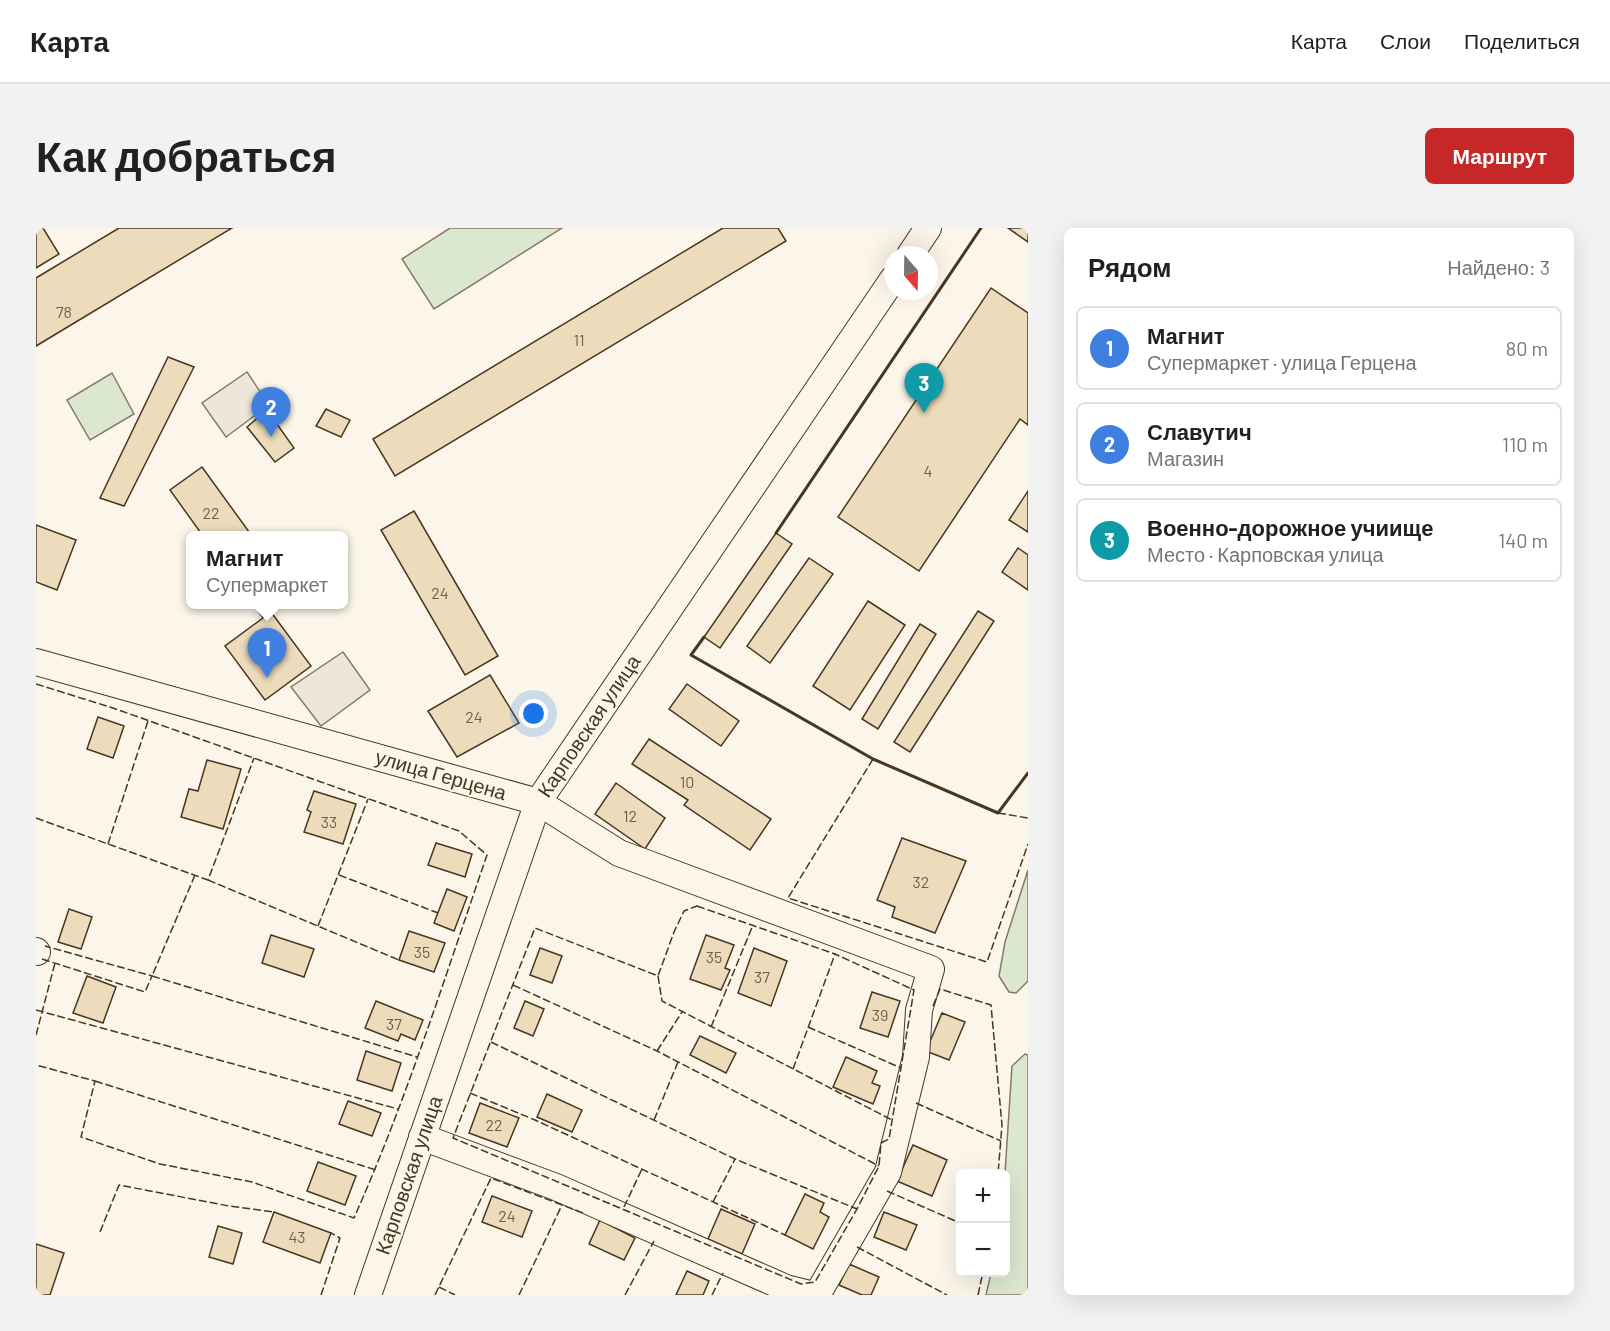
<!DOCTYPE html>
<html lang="ru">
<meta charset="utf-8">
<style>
body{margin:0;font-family:Barlow,sans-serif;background:#f2f2f2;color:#202124}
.controls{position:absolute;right:18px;bottom:18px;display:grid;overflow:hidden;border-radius:9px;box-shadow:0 6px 24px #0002}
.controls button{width:54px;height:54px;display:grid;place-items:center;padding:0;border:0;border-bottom:2px solid #e0e0e0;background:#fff;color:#202124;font:30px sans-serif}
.compass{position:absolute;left:848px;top:18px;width:54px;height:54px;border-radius:50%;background:#fff;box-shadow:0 6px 24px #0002;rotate:160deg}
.you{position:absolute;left:498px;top:486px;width:21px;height:21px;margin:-15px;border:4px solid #fff;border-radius:50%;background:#1a73e8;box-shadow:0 0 0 9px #1a73e833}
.badge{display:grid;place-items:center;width:39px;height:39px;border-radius:50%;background:#c62828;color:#fff;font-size:20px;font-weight:700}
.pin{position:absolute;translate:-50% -50px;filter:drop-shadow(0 2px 3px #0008)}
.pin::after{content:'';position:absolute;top:32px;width:21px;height:18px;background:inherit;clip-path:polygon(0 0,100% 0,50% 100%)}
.popup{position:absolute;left:150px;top:303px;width:162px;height:78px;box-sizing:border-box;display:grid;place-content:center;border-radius:9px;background:#fff;filter:drop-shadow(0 2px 4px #0005);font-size:20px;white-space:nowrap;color:#757577}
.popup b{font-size:22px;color:#202124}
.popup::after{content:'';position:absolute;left:50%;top:100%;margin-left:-12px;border:12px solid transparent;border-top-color:#fff}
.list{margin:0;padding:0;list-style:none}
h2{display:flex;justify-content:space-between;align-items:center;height:78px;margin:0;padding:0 24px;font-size:26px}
h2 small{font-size:20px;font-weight:400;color:#757577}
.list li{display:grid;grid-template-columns:39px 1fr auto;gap:18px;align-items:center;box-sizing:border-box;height:84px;margin:0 12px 12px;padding:0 12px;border:2px solid #e0e0e0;border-radius:9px}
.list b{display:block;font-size:22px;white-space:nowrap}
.list p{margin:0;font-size:20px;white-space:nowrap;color:#757577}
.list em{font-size:20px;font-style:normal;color:#757577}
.map{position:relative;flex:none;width:992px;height:1067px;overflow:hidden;border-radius:9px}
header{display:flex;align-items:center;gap:36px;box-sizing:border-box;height:84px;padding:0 30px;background:#fff;border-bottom:2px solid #e0e0e0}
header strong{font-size:28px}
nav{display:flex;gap:33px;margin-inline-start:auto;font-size:21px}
.intro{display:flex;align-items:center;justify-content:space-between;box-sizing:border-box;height:144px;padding:0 36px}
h1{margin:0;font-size:42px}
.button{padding:15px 27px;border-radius:9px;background:#c62828;color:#fff;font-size:21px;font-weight:700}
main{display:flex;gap:36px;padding:0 36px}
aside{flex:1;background:#fff;border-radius:9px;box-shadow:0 6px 24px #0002}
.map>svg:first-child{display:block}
.green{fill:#dce7d0;stroke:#887966;stroke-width:1.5}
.parking{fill:#ede7d9;stroke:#887966;stroke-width:1.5}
.building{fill:#ecdcbc;stroke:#4a3520;stroke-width:1.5}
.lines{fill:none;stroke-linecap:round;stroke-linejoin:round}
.minor-casing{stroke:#4a3520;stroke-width:28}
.minor{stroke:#fbf6e9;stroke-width:26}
.fence{stroke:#4a3520;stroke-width:1.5;stroke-dasharray:8 3;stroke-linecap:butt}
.wall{stroke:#4a3520;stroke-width:3}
.labels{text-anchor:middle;stroke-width:4.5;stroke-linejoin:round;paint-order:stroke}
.number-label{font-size:16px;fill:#725f47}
.street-label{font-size:20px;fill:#4a3520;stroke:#fbf6e9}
</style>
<header>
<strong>Карта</strong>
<nav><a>Карта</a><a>Слои</a><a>Поделиться</a></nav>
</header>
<div class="intro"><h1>Как добраться</h1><a class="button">Маршрут</a></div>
<main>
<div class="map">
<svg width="992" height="1067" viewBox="0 0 992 1067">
<rect width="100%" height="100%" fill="#fbf6e9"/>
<g class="green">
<path d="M414 0H526L398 81 366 31Z"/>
<path d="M76 145 98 186 54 212 31 172Z"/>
<path d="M992 642V753L980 765 973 764 963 748 969 714Z"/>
<path d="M989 826 992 827V1067H950L955 1045 969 1044V945L976 838Z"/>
</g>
<g class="parking">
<path d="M211 144 233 177 190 209 166 175Z"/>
<path d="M307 424 334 462 285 498 255 459Z"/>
</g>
<g class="building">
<path d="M0 0H7L23 26 0 40Z"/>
<path d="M83 0H196L0 118V50Z"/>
<path d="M687 0H742L750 13 359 248 337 211Z"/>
<path d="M972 0H992V14Z"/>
<path d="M955 60 992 85V197L984 191 883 343 802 289Z"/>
<path d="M132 129 158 139 88 278 64 270Z"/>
<path d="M290 181 314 192 305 209 280 198Z"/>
<path d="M231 182 258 220 239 234 211 199Z"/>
<path d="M166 239 216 308H167L134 262Z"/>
<path d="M992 263V304L973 292Z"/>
<path d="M378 283 462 428 429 447 345 302Z"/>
<path d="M0 297 40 312 21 362 0 354Z"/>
<path d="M740 305 756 316 684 420 668 409Z"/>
<path d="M982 320 992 327V362L966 344Z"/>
<path d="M773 330 797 346 734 435 711 418Z"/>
<path d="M832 373 869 397 814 482 777 458Z"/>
<path d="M217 376H246L227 390Z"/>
<path d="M942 383 958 393 874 524 858 514Z"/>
<path d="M235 384 275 438 229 472 189 418Z"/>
<path d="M884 396 900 406 842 501 826 491Z"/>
<path d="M454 447 483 495 421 529 392 483Z"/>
<path d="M651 456 703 493 685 518 633 481Z"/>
<path d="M62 489 88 498 77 530 51 521Z"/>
<path d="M613 511 735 591 714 622 648 577 652 572 596 536Z"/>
<path d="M171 532 205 541 187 601 145 589 153 561 162 563Z"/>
<path d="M580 555 629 590 609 621 559 586Z"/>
<path d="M278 563 320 576 307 616 268 604 275 584 271 582Z"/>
<path d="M866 610 930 633 899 705 856 689 859 679 841 672Z"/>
<path d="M400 615 436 626 429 649 392 637Z"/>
<path d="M411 661 431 669 418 703 398 695Z"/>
<path d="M33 681 56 689 45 721 22 714Z"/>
<path d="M373 703 409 715 398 744 363 732Z"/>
<path d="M235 707 278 721 268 749 226 735Z"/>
<path d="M670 707 698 717 689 740 694 742 685 762 654 751Z"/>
<path d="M504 720 526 728 516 755 494 747Z"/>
<path d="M718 720 751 733 735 778 702 765Z"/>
<path d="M51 748 80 759 67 795 37 785Z"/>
<path d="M836 764 864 773 852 809 824 800Z"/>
<path d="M340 773 387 792 379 812 365 806 362 813 329 800Z"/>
<path d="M489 773 508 781 497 808 478 800Z"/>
<path d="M906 785 929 794 913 832 890 823Z"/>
<path d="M664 808 700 825 690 845 654 827Z"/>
<path d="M330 823 365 835 356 863 321 852Z"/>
<path d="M810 829 841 843 836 855 844 858 837 876 797 859Z"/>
<path d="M511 866 546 882 536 904 501 889Z"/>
<path d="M312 873 345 885 336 908 303 896Z"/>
<path d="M444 875 483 890 471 919 433 905Z"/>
<path d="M877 917 911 932 896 968 861 953Z"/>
<path d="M282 934 320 948 309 977 271 963Z"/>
<path d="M769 966 788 975 784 984 793 989 777 1021 749 1007Z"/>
<path d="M456 968 496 983 486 1009 446 994Z"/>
<path d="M685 981 719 996 706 1026 672 1011Z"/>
<path d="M238 984 295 1005 284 1035 227 1014Z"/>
<path d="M848 984 881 997 870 1022 838 1009Z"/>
<path d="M564 992 599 1010 588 1032 553 1016Z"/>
<path d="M182 998 206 1005 197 1036 173 1029Z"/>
<path d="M0 1016 28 1025 14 1067H0Z"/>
<path d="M813 1036 843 1049 835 1067H826L803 1057Z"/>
<path d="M651 1043 673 1053 667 1067H640Z"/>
</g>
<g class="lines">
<g class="minor-casing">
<g id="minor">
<path d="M874 27 892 0"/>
<path d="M0 434 502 574 583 625 895 741 883 782 880 829 852 944 781 1067"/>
<path d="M0 723 1 724"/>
<path d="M386 909 520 959 750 1060 778 1067"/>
<path d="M332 1067 502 574 857 51"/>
</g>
</g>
<use href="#minor" class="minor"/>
<g class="fence">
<path d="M0 456 77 480 423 603 451 627C409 749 370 873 318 990L216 954 124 936 45 909 59 853 0 837"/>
<path d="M837 531 752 670 951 734 992 616"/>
<path d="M962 585 992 590"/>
<path d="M0 590 172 652 218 530"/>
<path d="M72 616 112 493"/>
<path d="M159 647 116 748 381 829"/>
<path d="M303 647 402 685"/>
<path d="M172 652 363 732"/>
<path d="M661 678 799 726 878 762 853 911 845 915 843 938 821 981 779 1054 765 1056 417 910 499 700 622 748 638 704 648 683Z"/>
<path d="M282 698 332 571"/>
<path d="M6 731 109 764 116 748 9 718"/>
<path d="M622 748 626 773 856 892"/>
<path d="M477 757 621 823 843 938"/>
<path d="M897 778 904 761 955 777 966 897 962 946"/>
<path d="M0 782 362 881"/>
<path d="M675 799 717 697"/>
<path d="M772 799 865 840"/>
<path d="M0 807 19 735"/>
<path d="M455 814 699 931 821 981"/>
<path d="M621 823 646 784"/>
<path d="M757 841 799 726"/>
<path d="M59 853 340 942"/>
<path d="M434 865 499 892 749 1007"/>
<path d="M880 875 965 913"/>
<path d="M618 892 642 834"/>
<path d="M851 963 924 995"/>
<path d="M677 974 699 931"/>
<path d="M588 979 606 941"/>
<path d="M64 1004 83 957 193 978 238 984"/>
<path d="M821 1019 911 1067"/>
<path d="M403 1059 419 1067"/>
<path d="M285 1067 304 1010 295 1005"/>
<path d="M399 1067 455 950 550 986"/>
<path d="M483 1067 526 977"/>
<path d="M589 1067 618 1013"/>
<path d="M676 1067 687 1045"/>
<path d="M942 1067 947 1044"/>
</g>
<g class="wall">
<path d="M740 305 945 0"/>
<path d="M668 409 655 427 837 531 962 585 992 545"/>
</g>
</g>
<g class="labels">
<g class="number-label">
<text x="28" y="90">78</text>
<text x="543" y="118">11</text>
<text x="892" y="249">4</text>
<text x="175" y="291">22</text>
<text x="404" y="371">24</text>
<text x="438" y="495">24</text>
<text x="651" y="560">10</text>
<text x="594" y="594">12</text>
<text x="293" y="600">33</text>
<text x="885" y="660">32</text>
<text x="386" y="730">35</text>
<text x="678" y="735">35</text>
<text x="726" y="755">37</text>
<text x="844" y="793">39</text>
<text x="358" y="802">37</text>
<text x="458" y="903">22</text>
<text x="471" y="994">24</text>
<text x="261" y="1015">43</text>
</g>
<g class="street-label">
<text transform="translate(553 498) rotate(-56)" y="7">Карповская улица</text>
<text transform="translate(405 547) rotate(16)" y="7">улица Герцена</text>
<text transform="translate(373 947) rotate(-71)" y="7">Карповская улица</text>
</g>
</g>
</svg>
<div class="controls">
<button>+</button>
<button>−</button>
</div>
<svg class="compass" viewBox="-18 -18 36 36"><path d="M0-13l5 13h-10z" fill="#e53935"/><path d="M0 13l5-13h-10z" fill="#757577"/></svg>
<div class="you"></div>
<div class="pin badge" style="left:231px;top:450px;background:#3f7fe0">1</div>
<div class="popup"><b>Магнит</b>Супермаркет</div>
<div class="pin badge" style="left:235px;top:209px;background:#3f7fe0">2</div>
<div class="pin badge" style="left:888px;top:185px;background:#0f9aa8">3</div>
</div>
<aside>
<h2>Рядом<small>Найдено: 3</small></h2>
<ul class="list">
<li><span class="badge" style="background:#3f7fe0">1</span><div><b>Магнит</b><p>Супермаркет · улица Герцена</p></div><em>80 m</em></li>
<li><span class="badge" style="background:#3f7fe0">2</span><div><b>Славутич</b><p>Магазин</p></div><em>110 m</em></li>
<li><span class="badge" style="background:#0f9aa8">3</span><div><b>Военно-дорожное учиище</b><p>Место · Карповская улица</p></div><em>140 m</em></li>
</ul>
</aside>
</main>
